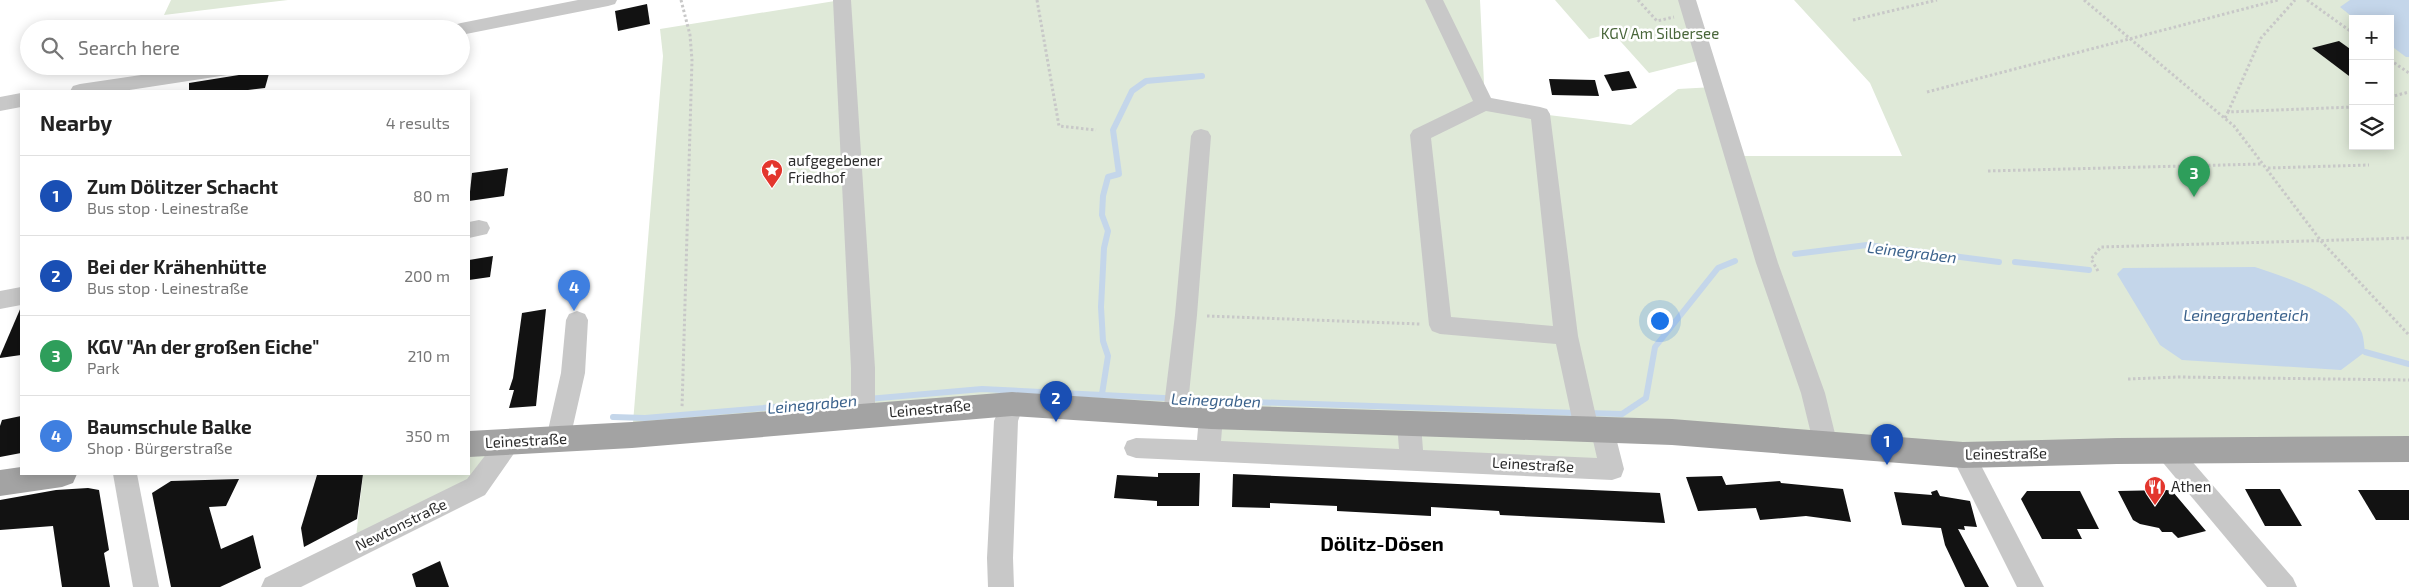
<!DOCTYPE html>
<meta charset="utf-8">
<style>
body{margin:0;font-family:"Exo 2",sans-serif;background:#f6f6f6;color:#222}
.controls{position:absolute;right:15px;top:15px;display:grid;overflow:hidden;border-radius:0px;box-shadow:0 2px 12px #0003}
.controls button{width:45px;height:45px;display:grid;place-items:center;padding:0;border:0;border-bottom:1px solid #e0e0e0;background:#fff;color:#222;font:25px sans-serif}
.you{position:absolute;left:1659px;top:320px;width:18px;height:18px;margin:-12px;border:4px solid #fff;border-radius:50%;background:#1a73e8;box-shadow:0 0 0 8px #1a73e833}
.badge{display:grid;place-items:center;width:32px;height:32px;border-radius:50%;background:#e3362d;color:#fff;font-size:16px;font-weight:700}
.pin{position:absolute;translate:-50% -41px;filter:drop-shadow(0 1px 2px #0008)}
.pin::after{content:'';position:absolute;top:26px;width:18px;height:15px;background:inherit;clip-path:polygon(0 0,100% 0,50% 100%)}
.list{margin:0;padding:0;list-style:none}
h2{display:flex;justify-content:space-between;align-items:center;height:65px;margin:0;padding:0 20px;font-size:21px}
h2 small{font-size:16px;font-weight:400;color:#767676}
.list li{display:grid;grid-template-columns:32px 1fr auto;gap:15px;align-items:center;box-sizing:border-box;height:80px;padding:0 20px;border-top:1px solid #e0e0e0}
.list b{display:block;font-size:19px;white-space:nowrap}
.list p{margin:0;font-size:16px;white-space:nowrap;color:#767676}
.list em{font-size:16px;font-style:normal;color:#767676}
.icon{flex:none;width:28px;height:28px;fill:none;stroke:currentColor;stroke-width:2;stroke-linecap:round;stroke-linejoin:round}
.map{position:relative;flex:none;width:2409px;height:587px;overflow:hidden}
.search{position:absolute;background:#fff;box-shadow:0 2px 12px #0003;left:20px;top:20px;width:450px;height:55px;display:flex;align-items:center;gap:12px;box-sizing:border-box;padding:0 18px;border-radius:28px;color:#767676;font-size:19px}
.panel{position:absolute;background:#fff;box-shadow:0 2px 12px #0003;left:20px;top:90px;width:450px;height:385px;border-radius:0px}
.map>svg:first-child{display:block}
.green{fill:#dfe9d8;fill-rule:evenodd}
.water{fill:#c4d6ea}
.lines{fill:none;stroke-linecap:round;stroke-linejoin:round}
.stream{stroke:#c4d6ea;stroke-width:6}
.building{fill:#121212}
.path{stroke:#c8c8c8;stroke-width:3;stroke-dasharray:2.5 2.5;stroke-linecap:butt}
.minor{fill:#c8c8c8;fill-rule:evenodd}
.major{fill:#a3a3a3;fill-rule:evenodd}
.labels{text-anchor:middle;stroke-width:5;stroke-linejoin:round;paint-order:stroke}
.park-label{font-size:15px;fill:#49663a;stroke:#fff}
.poi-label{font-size:15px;fill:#2b2b2b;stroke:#fff;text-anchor:start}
.street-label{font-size:15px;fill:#2b2b2b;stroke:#fff}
.water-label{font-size:16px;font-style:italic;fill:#3b628c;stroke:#fff}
.district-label{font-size:20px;font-weight:bold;fill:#000;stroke:#fff}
</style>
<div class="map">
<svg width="2409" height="587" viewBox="0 0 2409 587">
<rect width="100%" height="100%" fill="#fff"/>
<g class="green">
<path d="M171 0H288L164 15Z"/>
<path d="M841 0H1480L1485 104 1540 114 1631 125 1678 89 1714 87 1735 156H1902L1870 83 1794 0H2409V449L2168 451 1603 429 1612 469 1208 451 1211 417 1012 404 632 435 663 56 660 29ZM2353 19H2390V146H2353Z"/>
<path d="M1555 0H1687L1705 59 1649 73 1613 33 1589 39Z"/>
<path d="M510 442 476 487 355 547 363 474H469V444Z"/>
</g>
<g class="water">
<path d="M2350 0H2409V57H2406L2390 45V19H2355L2340 7Z"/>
<path d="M2255 267C2288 278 2348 297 2362 333 2364 339 2364 346 2365 352L2341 370 2182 360 2160 345 2117 274 2123 268Z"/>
</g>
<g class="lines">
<g class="stream">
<path d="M1795 254 1867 245 1999 262"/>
<path d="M2015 262 2089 270"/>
<path d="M2365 352 2409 364"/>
<path d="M1102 394 1108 356 1103 341 1101 307 1104 248 1108 231 1102 215 1103 196 1108 177 1119 174 1113 130 1132 91 1146 81 1202 76"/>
<path d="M868 399 982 389 1224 401 1577 413"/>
<path d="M1587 413 1622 414 1646 398 1655 347 1718 268 1735 261"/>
<path d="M613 417 645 418 858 400"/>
</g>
</g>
<g class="building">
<path d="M647 4 650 24 618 31 615 11Z"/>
<path d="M2339 41 2353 51V79L2312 48Z"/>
<path d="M270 70 265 88 240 91H189V83Z"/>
<path d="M1629 71 1637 88 1612 91 1604 75Z"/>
<path d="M1549 79 1595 80 1599 96 1552 95Z"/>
<path d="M508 168 504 196 469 201 472 173Z"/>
<path d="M493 256 490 277 469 280V260Z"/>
<path d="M21 307V355L0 358V356Z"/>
<path d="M546 309 536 406 509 408 514 390H509L513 378 522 313Z"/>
<path d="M21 416V453L0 457V426L2 420Z"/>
<path d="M1158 473H1200L1199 506H1157V501L1114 498 1117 475 1158 477Z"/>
<path d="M363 474 357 519 304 547 301 528 317 475Z"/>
<path d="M1233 474 1660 493 1665 523 1500 515 1499 511 1431 507V516L1337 511V506L1270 503V508L1232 507Z"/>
<path d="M1722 476 1726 485 1780 481 1781 483 1843 489 1851 522 1806 516 1760 520 1756 508 1698 511 1686 477Z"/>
<path d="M239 479 226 506 209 507 221 549 253 535 261 568 220 587H171L152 493 171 481Z"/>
<path d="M88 488 99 490 109 550 104 553 110 587H62L53 526 0 530V500L56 490Z"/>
<path d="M2245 489H2280L2302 526H2265Z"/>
<path d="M1937 490 1940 496 1970 501 1977 527 1964 526 1965 530 1958 529 1989 587H1965L1945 545 1941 528 1902 525 1894 492 1932 495 1931 492Z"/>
<path d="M2167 490 2173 492 2206 531 2178 538 2172 532H2162L2159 528 2140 524 2133 520 2118 491Z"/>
<path d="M2358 490H2409V520H2376Z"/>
<path d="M2027 491H2080L2099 529H2077L2082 539H2042L2021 499Z"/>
<path d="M440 561 449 587H416L412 574Z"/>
</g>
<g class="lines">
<g class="path">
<path d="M681 0 690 35 692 60 682 408"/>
<path d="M1037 0 1059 126 1096 130"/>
<path d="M1638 0 1657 21 1674 17"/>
<path d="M2084 0 2234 126 2321 241 2409 335"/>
<path d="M2307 0 2353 33"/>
<path d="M1853 20 1937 0"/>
<path d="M2390 60 2409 73"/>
<path d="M1927 92 2278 0"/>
<path d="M2390 97 2409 92"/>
<path d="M2228 112 2261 38 2295 0"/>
<path d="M2225 118 2228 112 2353 107"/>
<path d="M2268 168 2369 165"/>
<path d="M1988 171 2262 164"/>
<path d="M2098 271 2091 259 2101 247 2409 238"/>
<path d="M1207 316 1420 324"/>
<path d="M2128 379 2178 377 2409 380"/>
</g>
<g class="minor">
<path d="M578 0H617L615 4 608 6 461 35V29H452L454 25 461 23Z"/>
<path d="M833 0H851L875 368V416L872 423 863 426 854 423 851 416V368Z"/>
<path d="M1425 0H1443L1491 98 1540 107 1547 109 1550 114 1578 336 1597 421 1603 419 1612 422 1624 469 1621 477 1612 480 1136 458 1127 455 1124 448 1127 441 1136 438 1197 440 1199 417 1202 410 1211 407 1220 410 1223 417 1221 441 1399 449 1397 424 1400 417 1409 414 1418 417 1421 424 1423 450 1597 458 1592 436 1586 438 1577 435 1574 428 1556 344 1440 334 1432 331 1429 325 1410 135 1413 130 1473 101ZM1486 111 1531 119 1553 326 1451 317 1431 138Z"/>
<path d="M1678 0H1696L1778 263 1825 393 1838 446 1835 453 1826 456 1817 453 1814 446 1801 393 1756 263Z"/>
<path d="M202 66H257L254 71 247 72 123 91H70L73 86 80 84Z"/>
<path d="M21 93V107L0 111V97Z"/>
<path d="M1201 129 1208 131 1211 136 1197 315 1187 414 1184 421 1175 424 1166 421 1163 414 1175 315 1191 136 1194 131Z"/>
<path d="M479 220 487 222 490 228 487 234 469 238V222Z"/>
<path d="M21 287V305L0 309V291Z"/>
<path d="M577 311 585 314 588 320 585 373 570 439 567 446 558 449 549 446 546 439 561 373 566 320 569 314Z"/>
<path d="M1012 394 1020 397 1024 404 1018 421 1013 558 1014 587H988L987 558 994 421 1004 397Z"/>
<path d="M510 432 519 435 522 442 485 495 301 587H261L265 578 467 479 501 435Z"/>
<path d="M2168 440 2177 444 2293 578 2297 587H2267L2159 458 2156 451 2159 444Z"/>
<path d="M1963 444 1972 448 2044 587H2017L1951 455 1954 448Z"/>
<path d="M113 474H137L159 587H133Z"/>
</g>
<g class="major">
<path d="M1012 392 1211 405 1672 419 1963 442 2117 438 2409 436V462L2117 464 1963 468 1672 445 1211 429 1012 416 632 448 469 457V431L632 422Z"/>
<path d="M21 467V474H77L73 483 62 487 0 496V470Z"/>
</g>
</g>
<defs>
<g id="sight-pin" transform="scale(1.125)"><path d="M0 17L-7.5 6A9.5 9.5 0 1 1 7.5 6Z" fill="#e3362d" stroke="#fff"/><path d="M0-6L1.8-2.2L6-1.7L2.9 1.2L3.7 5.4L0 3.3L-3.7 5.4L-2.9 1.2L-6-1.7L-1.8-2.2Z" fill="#fff"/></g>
<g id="restaurant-pin" transform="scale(1.125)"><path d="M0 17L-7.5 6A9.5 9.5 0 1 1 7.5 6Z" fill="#e3362d" stroke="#fff"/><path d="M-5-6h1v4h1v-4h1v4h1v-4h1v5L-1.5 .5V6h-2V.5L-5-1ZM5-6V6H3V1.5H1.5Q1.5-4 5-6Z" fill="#fff"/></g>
</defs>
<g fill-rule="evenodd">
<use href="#sight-pin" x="772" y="170"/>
<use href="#restaurant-pin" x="2155" y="487"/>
</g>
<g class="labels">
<g class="park-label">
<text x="1660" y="39">KGV Am Silbersee</text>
</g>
<g class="poi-label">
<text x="788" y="166">aufgegebener<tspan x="788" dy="17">Friedhof</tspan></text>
<text x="2171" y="492">Athen</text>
</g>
<g class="street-label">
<text transform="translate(930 409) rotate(-5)" y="5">Leinestraße</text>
<text transform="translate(526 441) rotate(-3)" y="5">Leinestraße</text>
<text transform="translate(2006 454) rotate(-1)" y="5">Leinestraße</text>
<text transform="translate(1533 465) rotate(3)" y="5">Leinestraße</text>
<text transform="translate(401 525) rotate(-26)" y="5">Newtonstraße</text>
</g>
<g class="water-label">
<text transform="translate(1912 252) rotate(7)" y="6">Leinegraben</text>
<text x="2246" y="321">Leinegrabenteich</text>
<text transform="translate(1216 400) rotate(2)" y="6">Leinegraben</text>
<text transform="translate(812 404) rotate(-5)" y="6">Leinegraben</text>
</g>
<g class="district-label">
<text x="1382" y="551">Dölitz-Dösen</text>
</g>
</g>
</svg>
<div class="controls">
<button>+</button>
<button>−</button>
<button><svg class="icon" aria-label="layers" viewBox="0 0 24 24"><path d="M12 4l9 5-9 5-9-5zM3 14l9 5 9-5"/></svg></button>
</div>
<div class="you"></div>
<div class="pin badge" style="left:1887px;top:465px;background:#1a4fb4">1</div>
<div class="pin badge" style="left:1056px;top:422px;background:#1a4fb4">2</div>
<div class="pin badge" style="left:2194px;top:197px;background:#2e9e5b">3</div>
<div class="pin badge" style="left:574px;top:311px;background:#3f7fe0">4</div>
<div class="search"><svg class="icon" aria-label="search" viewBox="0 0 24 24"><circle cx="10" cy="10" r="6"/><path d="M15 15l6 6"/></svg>Search here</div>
<section class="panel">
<h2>Nearby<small>4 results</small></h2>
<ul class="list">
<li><span class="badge" style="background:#1a4fb4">1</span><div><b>Zum Dölitzer Schacht</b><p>Bus stop · Leinestraße</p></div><em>80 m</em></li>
<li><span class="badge" style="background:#1a4fb4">2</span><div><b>Bei der Krähenhütte</b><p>Bus stop · Leinestraße</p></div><em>200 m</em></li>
<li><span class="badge" style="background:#2e9e5b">3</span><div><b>KGV &quot;An der großen Eiche&quot;</b><p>Park</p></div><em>210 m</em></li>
<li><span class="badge" style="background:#3f7fe0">4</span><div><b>Baumschule Balke</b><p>Shop · Bürgerstraße</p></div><em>350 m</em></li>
</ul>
</section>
</div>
